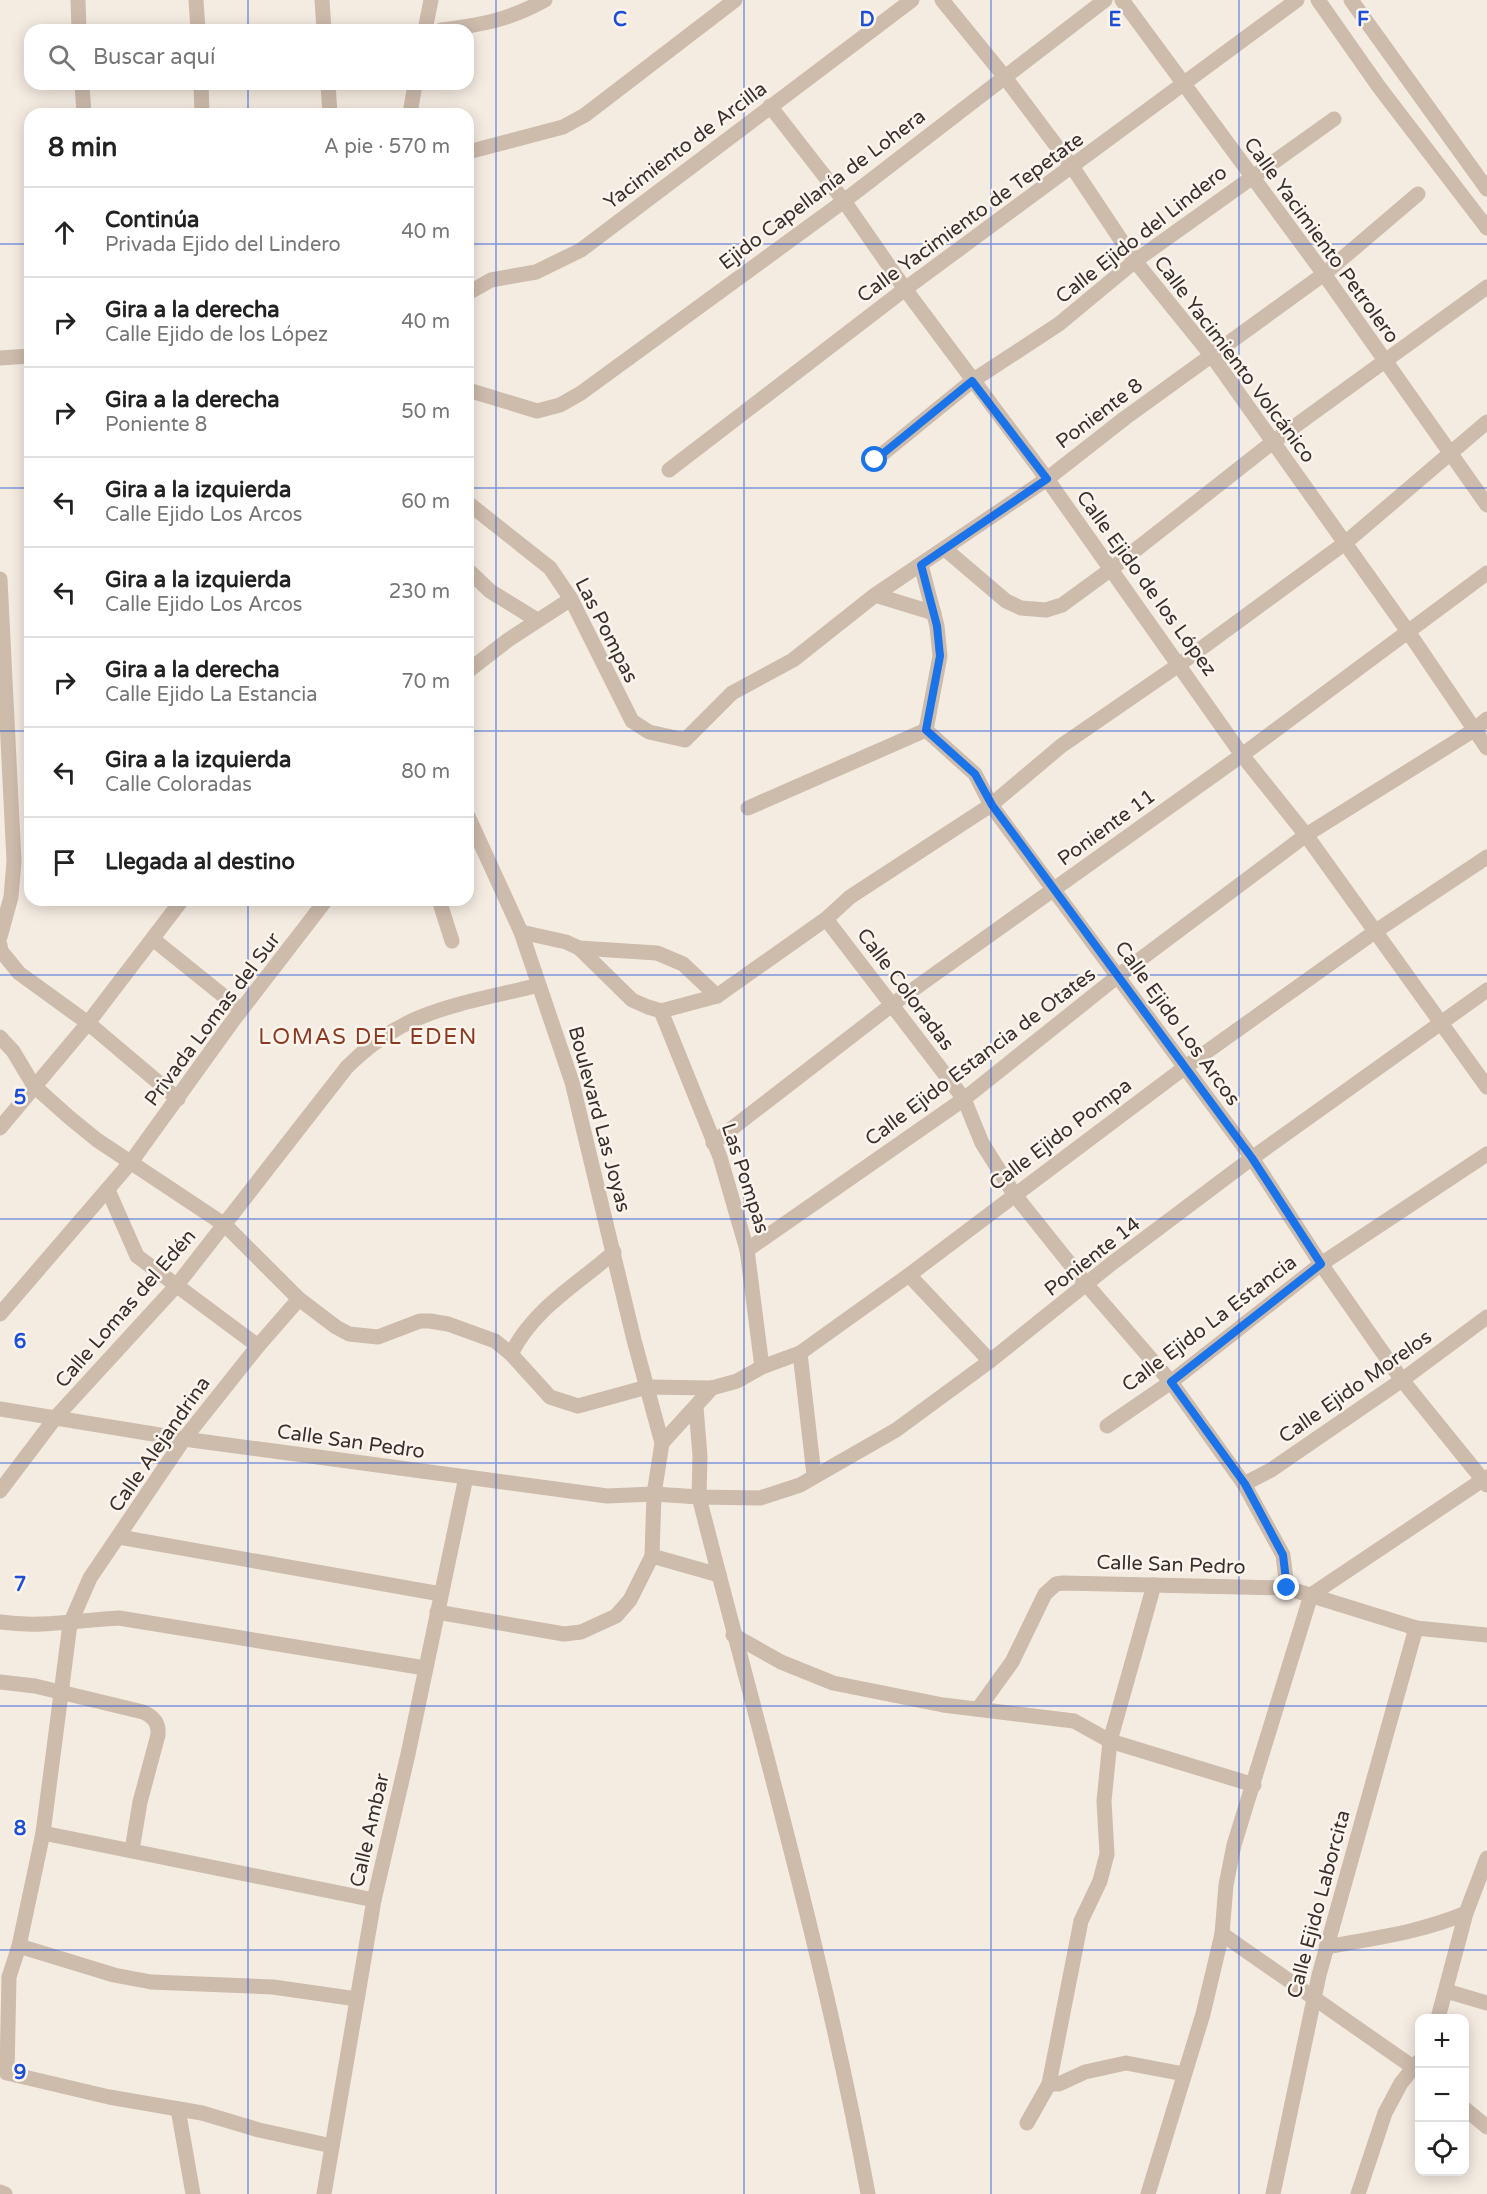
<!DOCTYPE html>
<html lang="es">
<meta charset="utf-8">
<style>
body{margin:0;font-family:"Varela Round",sans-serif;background:#f6f6f6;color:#222}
.controls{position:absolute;right:18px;bottom:18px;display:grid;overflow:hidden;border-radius:12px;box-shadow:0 3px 15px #0003}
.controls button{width:54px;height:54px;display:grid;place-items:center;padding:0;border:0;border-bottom:2px solid #e0e0e0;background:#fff;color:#222;font:30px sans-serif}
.stop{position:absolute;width:18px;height:18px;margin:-14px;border:4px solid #1a73e8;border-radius:50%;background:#fff}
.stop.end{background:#1a73e8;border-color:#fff;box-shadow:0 2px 6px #0008}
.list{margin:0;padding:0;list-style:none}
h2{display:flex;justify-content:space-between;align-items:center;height:78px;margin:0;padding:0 24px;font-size:26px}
h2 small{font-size:20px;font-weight:400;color:#767676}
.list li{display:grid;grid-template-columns:39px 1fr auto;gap:18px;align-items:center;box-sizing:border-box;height:90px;padding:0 24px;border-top:2px solid #e0e0e0}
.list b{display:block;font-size:22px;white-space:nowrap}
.list p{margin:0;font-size:20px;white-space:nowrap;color:#767676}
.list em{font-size:20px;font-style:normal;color:#767676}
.icon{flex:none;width:33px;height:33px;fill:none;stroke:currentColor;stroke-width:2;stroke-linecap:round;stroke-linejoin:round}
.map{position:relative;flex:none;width:1487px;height:2194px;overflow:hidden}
.search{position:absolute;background:#fff;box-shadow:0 3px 15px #0003;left:24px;top:24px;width:450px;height:66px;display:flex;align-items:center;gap:15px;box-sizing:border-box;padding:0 21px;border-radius:18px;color:#767676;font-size:22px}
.panel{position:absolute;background:#fff;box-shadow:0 3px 15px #0003;left:24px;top:108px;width:450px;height:798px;border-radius:18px}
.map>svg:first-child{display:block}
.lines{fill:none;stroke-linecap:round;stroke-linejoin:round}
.minor{stroke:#cdbbac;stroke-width:15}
.tertiary{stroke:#cdbbac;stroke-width:15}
.route{stroke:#1a73e8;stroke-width:8}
.grid{fill:none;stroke:#1d4ed8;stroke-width:1.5;stroke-opacity:0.55}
.labels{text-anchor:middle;stroke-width:5;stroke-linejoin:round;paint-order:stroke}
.street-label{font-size:20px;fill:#3b302b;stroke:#fbf5ee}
.quarter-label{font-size:22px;letter-spacing:1.5px;fill:#8c3b22;stroke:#fbf5ee}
.grid-label{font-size:20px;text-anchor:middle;font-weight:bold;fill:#1d4ed8;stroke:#fbf5ee;stroke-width:5;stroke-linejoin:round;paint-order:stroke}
</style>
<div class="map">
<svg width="1487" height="2194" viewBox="0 0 1487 2194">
<rect width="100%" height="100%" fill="#f4ebe1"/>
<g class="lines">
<g class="minor">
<path d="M78 0 79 30"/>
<path d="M196 0 198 30"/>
<path d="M322 0 324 30"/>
<path d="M942 0 1004 76 1073 168 1135 261 1212 356 1409 633 1487 748"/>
<path d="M1122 0 1324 274 1487 505"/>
<path d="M425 30 431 0"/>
<path d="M441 30C481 25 509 20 545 0"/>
<path d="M82 84 84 114"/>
<path d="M201 84 202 114"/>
<path d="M328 84 330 114"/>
<path d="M770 106 844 201 905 289 1047 479 1242 755 1306 835 1487 1087"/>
<path d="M410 114 415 84"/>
<path d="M468 152 563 127 585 115 735 0"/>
<path d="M468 293 491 280 536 272 581 250 912 0"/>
<path d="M0 358 30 356"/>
<path d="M468 390 537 411 560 405 581 393 844 201 1105 0"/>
<path d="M875 460 972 381 1059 324 1135 261 1334 119"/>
<path d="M669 470 905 289 1297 0"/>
<path d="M468 503 550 568 571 599 632 721 649 732 685 740 732 693 793 660 875 595 1047 479 1125 418 1324 274 1418 194"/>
<path d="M945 549 1006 601 1021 608 1046 610 1062 605 1110 570 1273 442 1487 287"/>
<path d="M921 565 937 626 940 656 926 730 975 774 991 805 1252 1158 1321 1264 1402 1380 1487 1485"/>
<path d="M468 570 490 591 537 620"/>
<path d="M0 579 14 861 11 897 0 937"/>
<path d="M875 595 934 613"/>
<path d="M468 671 508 640 571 599"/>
<path d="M748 808 926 730"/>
<path d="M439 900 452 941"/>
<path d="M826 919 964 1099 982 1143 1014 1194 1086 1284 1171 1382 1244 1484 1283 1555 1287 1588"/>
<path d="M521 932 566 942 579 948 632 1000 648 1007 661 1011 717 996 826 919 850 897 991 805 1061 746 1180 664 1345 543 1487 422"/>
<path d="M154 940 241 1010"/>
<path d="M0 945 1 951 19 973 88 1023 178 1099"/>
<path d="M579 948 657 953 683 964 717 996"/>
<path d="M661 1011 720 1157 747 1250 762 1367"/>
<path d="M0 1037 13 1051 34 1086 70 1118 97 1140 225 1225 299 1299 336 1327 349 1334 378 1337 420 1321H430L448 1324 495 1341 511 1354C534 1308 577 1285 614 1252"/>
<path d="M0 1128 88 1023 182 900"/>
<path d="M713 1143 893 1004 1242 755 1487 573"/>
<path d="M108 1190 137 1256 258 1346"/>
<path d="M747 1250 964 1099 1118 976 1306 835 1474 730 1487 719"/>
<path d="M909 1275 990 1361"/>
<path d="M299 1299 258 1346 184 1439 90 1578 70 1624 43 1833 19 1946 9 1977 7 2073 109 2097 202 2113 259 2130 332 2146"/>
<path d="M0 1314 131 1162 232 1022 326 900"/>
<path d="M800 1353 814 1475"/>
<path d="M511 1354 550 1397 578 1406 647 1387 712 1388"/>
<path d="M696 1407 700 1456 699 1497 760 1498 800 1485 896 1430 990 1361 1111 1264 1252 1158 1487 990"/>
<path d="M1107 1426 1171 1382 1321 1264 1487 1154"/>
<path d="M662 1443 712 1388 737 1381 762 1367 800 1353 909 1275 1184 1068 1376 931 1487 857"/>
<path d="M1244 1484 1271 1470 1402 1380 1487 1317"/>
<path d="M0 1491 56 1417 177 1285 347 1067C405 1008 464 1004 539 985"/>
<path d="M119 1537 441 1594"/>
<path d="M652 1556 719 1575"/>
<path d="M437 1612 564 1634 581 1632 616 1616 630 1600 652 1556 654 1494 662 1443 634 1340 572 1082 521 932 468 816"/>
<path d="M0 1622C41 1628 79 1620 119 1618L425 1668"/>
<path d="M733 1635 781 1662 833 1683 943 1705 1074 1721 1110 1741 1254 1785"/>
<path d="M0 1682 35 1686 143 1712C154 1717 159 1723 158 1735L140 1802 132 1850"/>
<path d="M978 1709 1012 1662 1045 1594 1056 1584 1063 1583 1287 1588 1416 1628 1487 1635"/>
<path d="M43 1833 374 1900"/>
<path d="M1222 1934 1420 2072"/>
<path d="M19 1946 114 1975 151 1982 273 1987 357 1999"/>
<path d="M1326 1947C1374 1938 1422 1932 1466 1913"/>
<path d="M1446 1991 1487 2003"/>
<path d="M1438 2018 1466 1913 1487 1858"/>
<path d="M1049 2084H1059L1085 2072 1126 2063 1184 2074"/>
<path d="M1464 2108 1487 2127"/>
<path d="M178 2109 193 2194"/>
<path d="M1027 2123 1049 2084 1081 1921 1100 1881 1107 1854 1104 1801 1110 1741 1154 1585"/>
<path d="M0 2192 5 2194"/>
<path d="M324 2194 374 1900 408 1754 466 1477"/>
<path d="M1148 2194 1203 2014 1222 1934 1226 1885 1234 1845 1311 1595 1487 1477"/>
<path d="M1273 2194 1319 1975 1416 1628"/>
<path d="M1358 2194 1385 2113 1401 2083 1418 2062"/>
</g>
<g class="tertiary">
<path d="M1318 0 1379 87 1487 228"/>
<path d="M1351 0 1487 189"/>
<path d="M0 1409 184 1439 607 1496 654 1494 699 1497C758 1729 825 1959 868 2194"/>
</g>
</g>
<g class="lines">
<path class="route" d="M875 460 972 381 1047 479 921 565 937 626 940 656 926 730 975 774 992 805 1252 1158 1321 1264 1171 1382 1245 1484 1283 1555 1287 1588"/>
</g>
<path class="grid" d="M248 0V30M496 0V2194M744 0V2194M991 0V2194M1239 0V2194M248 84V114M0 244H30M468 244H1487M0 488H30M468 488H1487M0 731H30M468 731H1487M248 900V2194M0 975H1487M0 1219H1487M0 1463H1487M0 1706H1487M0 1950H1487"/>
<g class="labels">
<g class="street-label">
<text transform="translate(685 145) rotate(-37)" y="7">Yacimiento de Arcilla</text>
<text transform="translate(822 189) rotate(-37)" y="7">Ejido Capellanía de Lohera</text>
<text transform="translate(970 217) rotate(-36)" y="7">Calle Yacimiento de Tepetate</text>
<text transform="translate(1141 234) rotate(-38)" y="7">Calle Ejido del Lindero</text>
<text transform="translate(1322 240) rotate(54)" y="7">Calle Yacimiento Petrolero</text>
<text transform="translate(1235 359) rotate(53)" y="7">Calle Yacimiento Volcánico</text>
<text transform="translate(1099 413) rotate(-37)" y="7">Poniente 8</text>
<text transform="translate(1147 583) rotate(54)" y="7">Calle Ejido de los López</text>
<text transform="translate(607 630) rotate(63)" y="7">Las Pompas</text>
<text transform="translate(1106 827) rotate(-36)" y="7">Poniente 11</text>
<text transform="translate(906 989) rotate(53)" y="7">Calle Coloradas</text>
<text transform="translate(212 1019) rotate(-53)" y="7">Privada Lomas del Sur</text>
<text transform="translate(1178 1023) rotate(54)" y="7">Calle Ejido Los Arcos</text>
<text transform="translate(980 1056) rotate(-37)" y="7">Calle Ejido Estancia de Otates</text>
<text transform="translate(600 1119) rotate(75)" y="7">Boulevard Las Joyas</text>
<text transform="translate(1060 1134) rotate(-37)" y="7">Calle Ejido Pompa</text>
<text transform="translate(746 1178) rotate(72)" y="7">Las Pompas</text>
<text transform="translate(1092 1256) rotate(-38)" y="7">Poniente 14</text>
<text transform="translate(125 1308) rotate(-49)" y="7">Calle Lomas del Edén</text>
<text transform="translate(1209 1323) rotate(-37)" y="7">Calle Ejido La Estancia</text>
<text transform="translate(1355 1386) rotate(-35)" y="7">Calle Ejido Morelos</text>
<text transform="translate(351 1441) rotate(8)" y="7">Calle San Pedro</text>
<text transform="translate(159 1444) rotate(-55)" y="7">Calle Alejandrina</text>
<text transform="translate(1171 1564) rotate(2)" y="7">Calle San Pedro</text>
<text transform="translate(369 1830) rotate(-77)" y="7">Calle Ambar</text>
<text transform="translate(1318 1904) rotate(-75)" y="7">Calle Ejido Laborcita</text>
</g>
<g class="quarter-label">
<text x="368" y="1044">LOMAS DEL EDEN</text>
</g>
</g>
<g class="grid-label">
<text x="620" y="26">C</text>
<text x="867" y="26">D</text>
<text x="1115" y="26">E</text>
<text x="1363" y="26">F</text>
<text x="20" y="1104">5</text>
<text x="20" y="1348">6</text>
<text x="20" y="1591">7</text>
<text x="20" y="1835">8</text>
<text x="20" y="2079">9</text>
</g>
</svg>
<div class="controls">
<button>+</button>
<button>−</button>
<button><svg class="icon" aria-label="locate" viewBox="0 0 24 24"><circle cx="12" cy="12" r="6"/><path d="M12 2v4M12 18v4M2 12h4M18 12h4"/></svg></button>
</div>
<div class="stop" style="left:875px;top:460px"></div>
<div class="stop end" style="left:1287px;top:1588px"></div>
<div class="search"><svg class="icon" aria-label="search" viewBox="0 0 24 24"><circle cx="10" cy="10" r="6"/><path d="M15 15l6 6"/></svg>Buscar aquí</div>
<section class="panel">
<h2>8 min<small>A pie · 570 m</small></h2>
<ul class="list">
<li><svg class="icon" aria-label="ahead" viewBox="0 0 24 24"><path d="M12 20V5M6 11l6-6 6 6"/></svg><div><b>Continúa</b><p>Privada Ejido del Lindero</p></div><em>40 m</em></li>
<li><svg class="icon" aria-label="right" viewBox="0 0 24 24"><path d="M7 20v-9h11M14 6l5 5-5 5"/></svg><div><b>Gira a la derecha</b><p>Calle Ejido de los López</p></div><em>40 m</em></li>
<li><svg class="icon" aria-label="right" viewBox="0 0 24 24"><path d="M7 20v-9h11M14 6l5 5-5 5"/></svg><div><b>Gira a la derecha</b><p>Poniente 8</p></div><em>50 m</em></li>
<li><svg class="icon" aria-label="left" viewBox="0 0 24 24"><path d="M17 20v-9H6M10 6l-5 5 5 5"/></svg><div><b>Gira a la izquierda</b><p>Calle Ejido Los Arcos</p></div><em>60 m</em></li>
<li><svg class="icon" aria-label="left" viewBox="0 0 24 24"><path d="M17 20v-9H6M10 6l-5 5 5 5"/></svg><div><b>Gira a la izquierda</b><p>Calle Ejido Los Arcos</p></div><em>230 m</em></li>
<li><svg class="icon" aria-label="right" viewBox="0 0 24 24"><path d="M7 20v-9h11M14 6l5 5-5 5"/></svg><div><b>Gira a la derecha</b><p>Calle Ejido La Estancia</p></div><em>70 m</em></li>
<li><svg class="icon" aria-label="left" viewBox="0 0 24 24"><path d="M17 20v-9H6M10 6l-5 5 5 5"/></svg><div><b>Gira a la izquierda</b><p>Calle Coloradas</p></div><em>80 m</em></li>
<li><svg class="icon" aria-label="arrive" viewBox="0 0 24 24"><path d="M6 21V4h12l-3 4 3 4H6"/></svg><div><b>Llegada al destino</b></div></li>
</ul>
</section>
</div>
